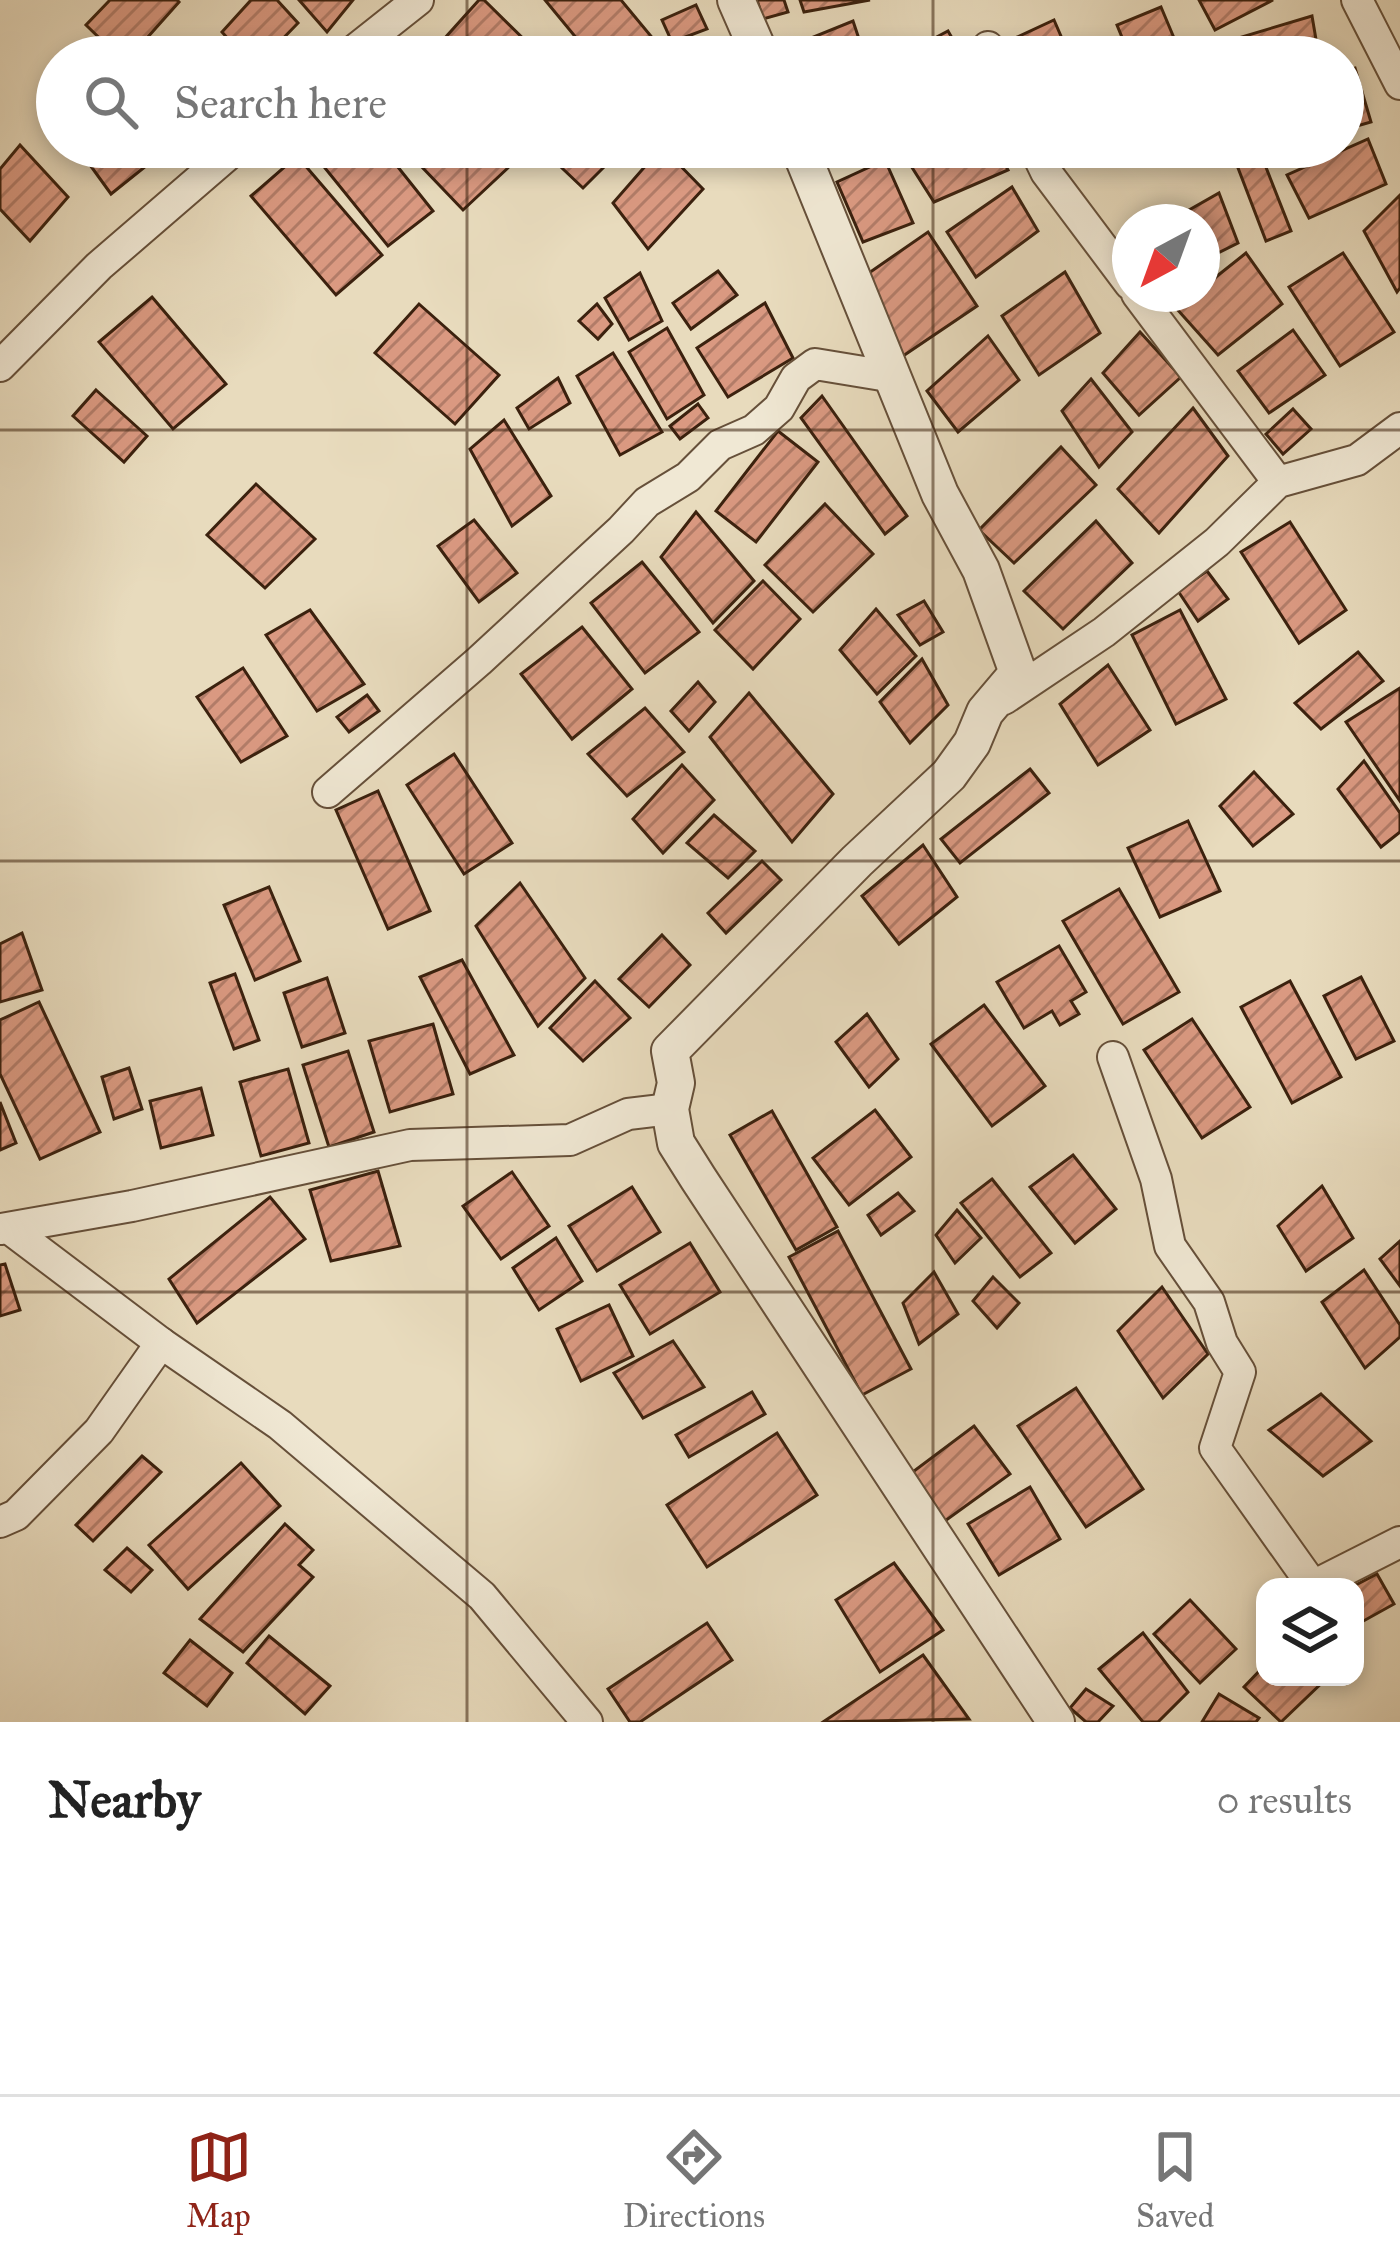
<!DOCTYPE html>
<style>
body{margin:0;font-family:"IM FELL Great Primer",serif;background:#f2f2f2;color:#222}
.controls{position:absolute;right:36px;bottom:36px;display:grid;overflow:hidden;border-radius:24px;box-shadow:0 6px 18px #0003}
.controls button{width:108px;height:108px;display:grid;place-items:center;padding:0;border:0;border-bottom:3px solid #e0e0e0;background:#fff;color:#222;font:60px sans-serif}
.compass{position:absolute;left:1112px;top:204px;width:108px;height:108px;border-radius:50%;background:#fff;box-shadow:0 6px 18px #0003;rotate:221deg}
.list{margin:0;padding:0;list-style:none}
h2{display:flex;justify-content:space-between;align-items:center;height:156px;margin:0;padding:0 48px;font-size:51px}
h2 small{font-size:39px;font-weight:400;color:#767676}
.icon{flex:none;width:66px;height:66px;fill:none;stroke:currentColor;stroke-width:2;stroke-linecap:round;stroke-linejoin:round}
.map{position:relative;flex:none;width:1400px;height:1722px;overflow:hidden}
.search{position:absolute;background:#fff;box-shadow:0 6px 18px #0003;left:36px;right:36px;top:36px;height:132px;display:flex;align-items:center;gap:30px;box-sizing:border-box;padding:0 42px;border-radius:66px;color:#767676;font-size:45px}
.sheet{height:372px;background:#fff}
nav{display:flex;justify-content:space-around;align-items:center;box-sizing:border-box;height:168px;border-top:3px solid #e0e0e0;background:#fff;font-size:33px;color:#767676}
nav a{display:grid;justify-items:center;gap:6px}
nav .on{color:#8f2418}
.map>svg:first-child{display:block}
.building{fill:url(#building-hatch);stroke:#3b210e;stroke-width:3}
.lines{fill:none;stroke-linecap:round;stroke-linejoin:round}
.minor-casing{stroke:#66503a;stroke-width:34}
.tertiary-casing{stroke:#66503a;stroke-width:40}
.minor{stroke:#f0e8d4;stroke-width:30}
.tertiary{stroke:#f0e8d4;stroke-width:36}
.grid{fill:none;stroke:#3b210e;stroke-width:3;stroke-opacity:0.55}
</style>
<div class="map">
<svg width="1400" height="1722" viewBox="0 0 1400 1722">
<defs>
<pattern id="building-hatch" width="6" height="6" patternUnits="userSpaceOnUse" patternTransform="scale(3)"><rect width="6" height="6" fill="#da9981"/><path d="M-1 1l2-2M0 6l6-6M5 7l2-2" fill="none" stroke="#b27c68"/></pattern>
</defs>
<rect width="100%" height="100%" fill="#e8dbbd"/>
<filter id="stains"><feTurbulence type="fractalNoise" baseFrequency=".00167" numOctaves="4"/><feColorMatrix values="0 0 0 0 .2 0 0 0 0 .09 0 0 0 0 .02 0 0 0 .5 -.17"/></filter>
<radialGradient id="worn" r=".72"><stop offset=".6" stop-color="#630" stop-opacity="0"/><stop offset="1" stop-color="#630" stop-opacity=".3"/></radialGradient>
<g class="building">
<path d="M110 0H177L179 2 130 57H119L86 25Z"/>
<path d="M251 0H277L298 23 265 57H244L222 32Z"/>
<path d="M299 0H353L327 32Z"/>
<path d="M479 0H484L542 57H463L444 39Z"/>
<path d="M545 0H621L655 41 636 57H592Z"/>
<path d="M757 0H784L788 12 763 19Z"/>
<path d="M800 0H870L804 12Z"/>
<path d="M1199 0H1273L1215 30Z"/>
<path d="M696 5 707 29 672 42 662 20Z"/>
<path d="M1161 7 1182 57H1130L1117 25Z"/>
<path d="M1312 16 1319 57H1239L1235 39Z"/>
<path d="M1054 20 1070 57H1021L1013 39Z"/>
<path d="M853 21 865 57H789L786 48Z"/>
<path d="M948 31 963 57H899Z"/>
<path d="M1355 68 1371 122 1343 130V71Z"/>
<path d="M1368 139 1386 184 1309 218 1287 175Z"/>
<path d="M20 145 68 197 30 241 0 209V169Z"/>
<path d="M77 147H148L156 158 111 194Z"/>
<path d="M308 147H382L433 211 388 246Z"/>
<path d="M442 147H524L527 150 463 210 421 166Z"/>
<path d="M546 147H624L583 188 543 150Z"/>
<path d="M662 147 703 189 648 249 613 203Z"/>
<path d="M899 147H996L1008 170 934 202Z"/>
<path d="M1067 147H1122L1074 165Z"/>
<path d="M1230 147H1258L1291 231 1266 241Z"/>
<path d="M297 156 382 255 336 295 251 196Z"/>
<path d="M885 160 913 223 863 242 837 182Z"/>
<path d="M1012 187 1038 231 976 277 947 232Z"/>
<path d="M1219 193 1238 243 1202 261V222H1168Z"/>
<path d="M1400 195V288L1397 292 1364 231Z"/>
<path d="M928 232 977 306 903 356 866 275Z"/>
<path d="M1246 253 1282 304 1218 355 1176 308 1194 294H1202V288Z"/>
<path d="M1343 253 1394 332 1340 366 1289 287Z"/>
<path d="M718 271 737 295 691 329 673 303Z"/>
<path d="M1065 272 1100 333 1039 375 1002 316Z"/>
<path d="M640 273 662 321 629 340 605 298Z"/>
<path d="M152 297 226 384 173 429 99 342Z"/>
<path d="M765 303 793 358 728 397 697 348Z"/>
<path d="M419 304 499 375 455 424 375 353Z"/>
<path d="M597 304 612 324 598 339 579 321Z"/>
<path d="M667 328 704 395 667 419 629 352Z"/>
<path d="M1293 330 1325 375 1269 413 1238 371Z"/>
<path d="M1140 332 1181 377 1139 415 1103 373Z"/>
<path d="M988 336 1019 380 958 432 927 391Z"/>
<path d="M613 353 662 432 620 455 577 376Z"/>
<path d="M558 378 570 403 529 429 517 408Z"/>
<path d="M1091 379 1132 432 1099 467 1062 411Z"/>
<path d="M96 390 147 436 124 462 73 416Z"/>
<path d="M822 396 907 516 885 534 801 418Z"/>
<path d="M698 404 708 418 680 439 670 426Z"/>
<path d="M1193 408 1228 456 1159 533 1118 489Z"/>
<path d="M1293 409 1311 429 1283 454 1266 434Z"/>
<path d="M504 420 551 496 512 526 470 449Z"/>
<path d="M778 431 818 462 756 542 716 511Z"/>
<path d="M1061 447 1096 485 1014 563 979 530Z"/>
<path d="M256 484 315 539 265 588 207 535Z"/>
<path d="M825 504 873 554 813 612 765 565Z"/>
<path d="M696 512 754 581 713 623 661 557Z"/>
<path d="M474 520 517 573 479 602 438 546Z"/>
<path d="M1096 521 1132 563 1063 629 1024 591Z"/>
<path d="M1290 522 1346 610 1299 643 1241 552Z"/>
<path d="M642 562 699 632 645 673 591 603Z"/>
<path d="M1207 571 1228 599 1198 621 1178 591Z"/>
<path d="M763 581 800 619 753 669 715 630Z"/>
<path d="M924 601 943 632 920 645 898 615Z"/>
<path d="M876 609 916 656 877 694 840 650Z"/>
<path d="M310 610 364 684 317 711 266 635Z"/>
<path d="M1180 610 1226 699 1176 724 1132 635Z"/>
<path d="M582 627 632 689 572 739 521 674Z"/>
<path d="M1358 652 1383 681 1321 729 1295 703Z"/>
<path d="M922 659 948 705 910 743 880 702Z"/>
<path d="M1108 665 1150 730 1098 765 1060 704Z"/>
<path d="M243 668 287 736 241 762 197 697Z"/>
<path d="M698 682 715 702 689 731 671 711Z"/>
<path d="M1400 688V801L1346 722Z"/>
<path d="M749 693 833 794 792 842 710 737Z"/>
<path d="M367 695 379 711 349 732 337 717Z"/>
<path d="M645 708 684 752 627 796 588 754Z"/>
<path d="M454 754 512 843 464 874 407 785Z"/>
<path d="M1364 761 1400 813V832L1381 847 1338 789Z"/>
<path d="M682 765 714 800 663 853 633 819Z"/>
<path d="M1030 769 1049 793 960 863 941 839Z"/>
<path d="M1254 772 1293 814 1253 846 1220 806Z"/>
<path d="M378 791 430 911 388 929 336 810Z"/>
<path d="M714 815 755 851 728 878 687 843Z"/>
<path d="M1188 821 1220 891 1160 917 1128 848Z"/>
<path d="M923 845 957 897 899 944 862 896Z"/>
<path d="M762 861 781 880 726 933 708 913Z"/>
<path d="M520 883 585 978 538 1026 476 926Z"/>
<path d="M269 887 300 961 255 980 224 905Z"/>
<path d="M1119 889 1179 992 1123 1024 1063 921Z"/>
<path d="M22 933 42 990 0 1002V944Z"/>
<path d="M662 935 690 965 649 1007 619 979Z"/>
<path d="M1059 946 1086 992 1071 1001 1079 1014 1060 1025 1052 1011 1024 1028 997 982Z"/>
<path d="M462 960 514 1055 470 1074 420 977Z"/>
<path d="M235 974 259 1040 234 1049 210 983Z"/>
<path d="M1361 977 1394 1041 1356 1059 1324 996Z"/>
<path d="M327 978 345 1033 302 1047 284 993Z"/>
<path d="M595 981 630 1018 583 1061 550 1028Z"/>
<path d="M1290 981 1341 1077 1292 1103 1241 1007Z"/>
<path d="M39 1002 100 1132 40 1159 0 1074V1020Z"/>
<path d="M984 1005 1045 1086 992 1126 931 1044Z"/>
<path d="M867 1014 898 1059 869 1087 836 1042Z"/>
<path d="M1192 1019 1250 1107 1202 1138 1144 1050Z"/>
<path d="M433 1024 453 1094 390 1112 369 1041Z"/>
<path d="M348 1051 374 1132 329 1147 303 1065Z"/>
<path d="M129 1068 142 1109 114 1119 102 1077Z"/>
<path d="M288 1069 309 1143 261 1156 240 1082Z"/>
<path d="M201 1088 213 1135 161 1148 150 1101Z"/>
<path d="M0 1102 16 1143 0 1150Z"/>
<path d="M875 1110 911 1157 849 1205 813 1158Z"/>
<path d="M772 1111 837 1227 796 1250 730 1135Z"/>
<path d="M1073 1155 1116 1209 1075 1243 1030 1187Z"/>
<path d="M378 1171 400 1246 331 1261 310 1190Z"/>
<path d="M512 1172 549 1226 501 1259 463 1206Z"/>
<path d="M992 1179 1051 1253 1020 1277 961 1203Z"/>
<path d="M1322 1186 1353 1238 1306 1271 1278 1226Z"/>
<path d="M632 1187 660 1232 597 1271 569 1226Z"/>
<path d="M898 1193 914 1211 881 1235 868 1215Z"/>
<path d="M270 1197 305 1239 197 1323 169 1279Z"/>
<path d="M957 1210 981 1238 955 1263 936 1235Z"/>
<path d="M838 1231 911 1369 862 1395 789 1257Z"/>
<path d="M556 1238 582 1281 539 1310 513 1268Z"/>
<path d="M1400 1241V1286L1380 1259Z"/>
<path d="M690 1243 720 1292 650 1334 620 1285Z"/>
<path d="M5 1264 20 1310 0 1316V1265Z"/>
<path d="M1364 1270 1400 1325V1337L1365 1368 1322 1302Z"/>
<path d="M934 1272 958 1314 919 1344 903 1303Z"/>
<path d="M993 1277 1019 1303 997 1328 973 1301Z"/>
<path d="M1162 1287 1208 1354 1163 1398 1118 1331Z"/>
<path d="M609 1305 633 1356 581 1381 557 1329Z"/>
<path d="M673 1341 704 1387 643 1418 614 1373Z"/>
<path d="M1076 1388 1143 1489 1086 1527 1018 1426Z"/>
<path d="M752 1392 765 1414 689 1457 676 1435Z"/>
<path d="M1321 1394 1371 1441 1323 1476 1269 1430Z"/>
<path d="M974 1426 1010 1474 945 1521 910 1474Z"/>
<path d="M777 1433 817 1495 707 1567 667 1505Z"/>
<path d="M142 1456 161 1472 93 1541 76 1525Z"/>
<path d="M241 1463 280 1506 188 1589 149 1545Z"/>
<path d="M1030 1487 1060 1539 999 1575 968 1524Z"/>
<path d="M285 1524 313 1550 299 1565 313 1577 243 1652 200 1619Z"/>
<path d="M127 1548 152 1570 131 1592 105 1570Z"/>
<path d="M894 1563 943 1630 880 1672 836 1600Z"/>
<path d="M1377 1574 1394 1604 1358 1624 1352 1587Z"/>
<path d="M1190 1600 1236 1649 1200 1683 1154 1634Z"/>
<path d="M707 1623 732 1660 640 1722H630L608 1689Z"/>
<path d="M1143 1633 1188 1692 1158 1722H1143L1099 1669Z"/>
<path d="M269 1636 330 1686 305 1714 247 1663Z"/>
<path d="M190 1640 232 1673 207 1706 164 1673Z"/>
<path d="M923 1655 969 1719 823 1722Z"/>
<path d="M1265 1665V1677H1328L1281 1722 1244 1687Z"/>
<path d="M1086 1689 1113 1706 1098 1722H1086L1070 1708Z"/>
<path d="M1219 1694 1259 1718 1256 1722H1202Z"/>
</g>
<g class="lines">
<g class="minor-casing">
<g id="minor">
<path d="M1357 0 1400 84"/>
<path d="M988 47 993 57"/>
<path d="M346 57 418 0"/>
<path d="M1034 147 1046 172 1130 284"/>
<path d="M1137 294 1278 482"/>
<path d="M0 366 99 266 237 147"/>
<path d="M1004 699 1104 632 1217 542 1278 482 1357 460 1400 428"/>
<path d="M328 792 479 661 621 530 647 502 688 477 720 445 754 430 779 408 796 378 815 364 894 377"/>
<path d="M1113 1057 1156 1179 1170 1246 1209 1302 1222 1343 1240 1372 1215 1448 1313 1586 1400 1542"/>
<path d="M1 1229 132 1206 410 1145 570 1140 628 1114 670 1109"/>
<path d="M10 1229 161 1343 280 1425 482 1596 587 1722"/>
<path d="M0 1522 16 1515 99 1431 161 1343"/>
</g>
</g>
<g class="tertiary-casing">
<g id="tertiary">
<path d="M736 0 761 57"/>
<path d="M799 147 940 494 981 570 1018 673 985 712 972 743 949 775 857 861 670 1051 676 1083 670 1109 676 1143 698 1178 1056 1722"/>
</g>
</g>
<use href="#minor" class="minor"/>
<use href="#tertiary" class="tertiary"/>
</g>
<path class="grid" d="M467 0V57M933 0V57M467 147V1722M933 147V1722M0 430H1400M0 861H1400M0 1292H1400"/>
<rect width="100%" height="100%" filter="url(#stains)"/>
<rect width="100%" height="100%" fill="url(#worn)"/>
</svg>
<div class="controls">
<button><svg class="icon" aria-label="layers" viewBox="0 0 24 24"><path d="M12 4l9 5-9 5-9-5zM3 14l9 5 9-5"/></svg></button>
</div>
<svg class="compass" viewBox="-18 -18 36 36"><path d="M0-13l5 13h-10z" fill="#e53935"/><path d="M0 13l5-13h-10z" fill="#767676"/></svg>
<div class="search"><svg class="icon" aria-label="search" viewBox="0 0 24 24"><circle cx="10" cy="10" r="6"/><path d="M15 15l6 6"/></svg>Search here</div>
</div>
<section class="sheet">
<h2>Nearby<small>0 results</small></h2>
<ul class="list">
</ul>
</section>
<nav>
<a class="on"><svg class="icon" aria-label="map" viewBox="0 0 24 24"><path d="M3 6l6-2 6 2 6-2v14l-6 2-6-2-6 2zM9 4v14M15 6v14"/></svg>Map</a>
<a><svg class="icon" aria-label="directions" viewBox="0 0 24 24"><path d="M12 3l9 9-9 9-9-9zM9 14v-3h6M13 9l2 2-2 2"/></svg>Directions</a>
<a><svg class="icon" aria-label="saved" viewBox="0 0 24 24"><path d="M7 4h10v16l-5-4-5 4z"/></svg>Saved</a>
</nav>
